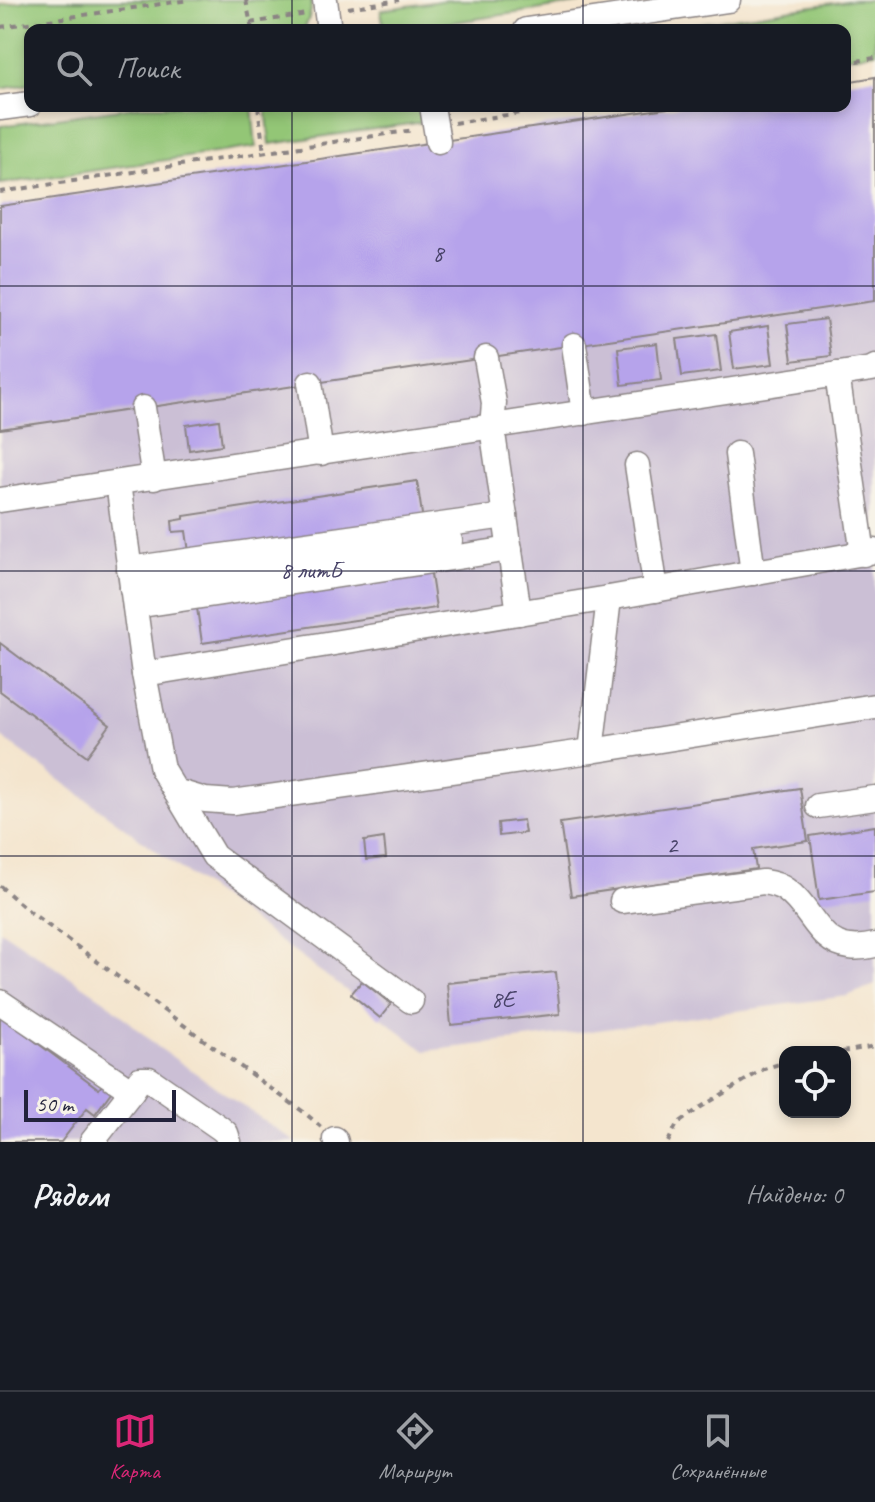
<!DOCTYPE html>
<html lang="ru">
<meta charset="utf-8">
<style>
body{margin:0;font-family:Caveat,sans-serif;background:#242831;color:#f1f3f6}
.controls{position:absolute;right:24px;bottom:24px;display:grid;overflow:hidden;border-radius:16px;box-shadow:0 4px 12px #0003}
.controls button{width:72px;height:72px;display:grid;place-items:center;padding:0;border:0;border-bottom:2px solid #363941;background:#171b24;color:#f1f3f6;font:40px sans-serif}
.scale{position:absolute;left:24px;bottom:20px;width:152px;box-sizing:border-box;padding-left:8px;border:4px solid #22223b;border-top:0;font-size:22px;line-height:28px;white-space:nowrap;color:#22223b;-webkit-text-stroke:6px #f7f3e8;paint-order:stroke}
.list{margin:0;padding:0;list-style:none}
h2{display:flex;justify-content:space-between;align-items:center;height:104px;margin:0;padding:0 32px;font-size:34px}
h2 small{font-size:26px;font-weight:400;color:#9ea1a6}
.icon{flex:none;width:44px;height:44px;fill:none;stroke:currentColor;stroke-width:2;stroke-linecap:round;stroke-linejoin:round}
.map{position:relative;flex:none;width:875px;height:1142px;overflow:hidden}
.search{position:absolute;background:#171b24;box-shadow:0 4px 12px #0003;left:24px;right:24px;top:24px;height:88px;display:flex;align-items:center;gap:20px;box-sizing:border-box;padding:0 28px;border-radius:16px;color:#9ea1a6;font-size:30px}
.sheet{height:248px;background:#171b24}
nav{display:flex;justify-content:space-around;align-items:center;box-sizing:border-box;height:112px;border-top:2px solid #363941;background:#171b24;font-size:22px;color:#9ea1a6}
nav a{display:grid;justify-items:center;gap:4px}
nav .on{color:#db2777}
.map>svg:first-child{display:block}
.industrial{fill:#cbbfd5}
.green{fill:#93c676;stroke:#5a7458;stroke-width:2}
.building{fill:#b6a3eb}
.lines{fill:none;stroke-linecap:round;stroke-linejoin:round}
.minor-casing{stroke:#8b8484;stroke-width:27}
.path{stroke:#8b8484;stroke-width:4;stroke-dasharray:6 6;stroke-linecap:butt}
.minor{stroke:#fff;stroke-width:24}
.grid{fill:none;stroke:#22223b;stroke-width:2;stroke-opacity:0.55}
.labels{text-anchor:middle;stroke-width:6;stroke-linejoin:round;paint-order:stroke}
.number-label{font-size:24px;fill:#474267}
</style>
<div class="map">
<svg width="875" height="1142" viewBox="0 0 875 1142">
<rect width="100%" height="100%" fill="#f7f3e8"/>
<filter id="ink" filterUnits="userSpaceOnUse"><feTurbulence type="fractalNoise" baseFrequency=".0125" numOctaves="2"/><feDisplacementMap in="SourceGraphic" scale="16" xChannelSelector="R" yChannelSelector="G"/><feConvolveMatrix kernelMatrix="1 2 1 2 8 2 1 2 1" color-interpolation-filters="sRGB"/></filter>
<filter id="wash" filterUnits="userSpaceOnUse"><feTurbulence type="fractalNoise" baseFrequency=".006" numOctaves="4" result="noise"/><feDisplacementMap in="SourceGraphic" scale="32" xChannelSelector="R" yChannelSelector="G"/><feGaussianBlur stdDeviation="1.8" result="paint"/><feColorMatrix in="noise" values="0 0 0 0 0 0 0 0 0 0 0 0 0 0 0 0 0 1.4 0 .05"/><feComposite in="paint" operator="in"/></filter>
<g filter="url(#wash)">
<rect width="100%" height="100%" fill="#f4e5ce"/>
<g class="industrial">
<path d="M875 77V985L847 996 583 1032 425 1051 351 994 0 736V206L681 106H845V82Z"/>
<path d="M0 930 106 1001 158 1047 295 1142H0Z"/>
</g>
<g class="green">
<path d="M31 0H311C312 11 309 21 303 30H30V84L0 89V5Z"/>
<path d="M446 0H602L402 30H384L381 10Z"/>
<path d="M854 0H875V52L845 57V30H654Z"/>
<path d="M141 106H252L256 147 0 184V126Z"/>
<path d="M266 106H421L424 122 270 144Z"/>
</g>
<g id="blocks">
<g class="building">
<path d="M875 77V301L0 429V206L681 106H845V82Z"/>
<path d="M826 319 831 356 792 361 787 324Z"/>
<path d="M768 326 773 364 734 369 729 332Z"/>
<path d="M716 334 721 371 682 376 677 339Z"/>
<path d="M657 343 661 380 622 385 618 348Z"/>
<path d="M219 420 222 445 189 450 186 425Z"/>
<path d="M417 481 436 608 202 643 186 531 173 532 172 521 184 519V516Z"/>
<path d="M0 643 110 725 87 756 0 691Z"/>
<path d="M800 788 808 841 753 849 756 869 571 896 560 823Z"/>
<path d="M523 820 525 833 499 836 498 823Z"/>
<path d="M875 826V892L819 900 810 836Z"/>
<path d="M384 838 386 858 366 860 364 841Z"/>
<path d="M556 972 560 1014 451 1025 447 983Z"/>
<path d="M362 981 391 1004 380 1018 351 994Z"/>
<path d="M0 1015 99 1089 102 1085 111 1092 95 1114 87 1108 61 1142H0Z"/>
</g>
</g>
</g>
<g filter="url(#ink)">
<use href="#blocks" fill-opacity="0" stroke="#8b8484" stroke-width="2"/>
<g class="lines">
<g class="minor-casing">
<g id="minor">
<path d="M325 0 329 30"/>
<path d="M526 30 728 0"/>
<path d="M432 106 438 142"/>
<path d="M0 108 30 104"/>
<path d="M574 345 584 413"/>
<path d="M486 358 494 403 492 427 519 613"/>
<path d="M837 374 863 554"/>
<path d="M310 383 321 453"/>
<path d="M143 408 154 478"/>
<path d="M737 454 753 573"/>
<path d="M637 465 656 590"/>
<path d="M118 483 144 674 609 598 875 551"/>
<path d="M0 500 872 369 875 367"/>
<path d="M129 569 505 516"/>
<path d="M132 588 450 541"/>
<path d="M135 606 510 549"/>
<path d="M144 674 162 769 214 856 411 1001"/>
<path d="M591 751 875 706"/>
<path d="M175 791 205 800 233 802 591 751 609 598"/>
<path d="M818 806 875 798"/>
<path d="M622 901 763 882C771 883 779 885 786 890 810 906 818 944 850 947 858 948 867 947 875 945"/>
<path d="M0 1002 132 1091 92 1142"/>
<path d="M132 1091 140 1079H149L220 1128 226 1133 229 1142"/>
<path d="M335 1139 336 1142"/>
</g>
</g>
<g class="path">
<path d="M246 0 252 30"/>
<path d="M348 8 399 0"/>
<path d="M250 23 307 14"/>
<path d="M0 27 189 0"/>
<path d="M845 63 875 58"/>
<path d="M258 106 264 153"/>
<path d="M454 123 566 106"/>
<path d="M0 192 414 130"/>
<path d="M0 886 30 912 223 1054 305 1113 321 1127"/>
<path d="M842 1052 875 1046"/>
<path d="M668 1142 677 1124 701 1107 764 1069 785 1062"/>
</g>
<use href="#minor" class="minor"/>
</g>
</g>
<path class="grid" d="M292 0V30M583 0V30M292 106V1142M583 106V1142M0 286H875M0 571H875M0 856H875"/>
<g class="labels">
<g class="number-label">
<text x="438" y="261">8</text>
<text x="311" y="578">8 литБ</text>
<text x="672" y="853">2</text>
<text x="503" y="1007">8Е</text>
</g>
</g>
</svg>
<div class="controls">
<button><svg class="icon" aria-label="locate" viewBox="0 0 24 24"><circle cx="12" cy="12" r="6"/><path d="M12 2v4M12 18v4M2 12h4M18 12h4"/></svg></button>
</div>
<div class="scale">50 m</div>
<div class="search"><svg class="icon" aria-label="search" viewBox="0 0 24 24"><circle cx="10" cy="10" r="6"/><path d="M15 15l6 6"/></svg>Поиск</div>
</div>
<section class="sheet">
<h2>Рядом<small>Найдено: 0</small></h2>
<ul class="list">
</ul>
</section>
<nav>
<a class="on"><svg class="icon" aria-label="map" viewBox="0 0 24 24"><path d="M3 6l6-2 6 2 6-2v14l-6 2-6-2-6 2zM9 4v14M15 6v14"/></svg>Карта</a>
<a><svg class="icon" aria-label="directions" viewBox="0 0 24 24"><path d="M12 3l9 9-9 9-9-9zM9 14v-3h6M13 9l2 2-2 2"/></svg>Маршрут</a>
<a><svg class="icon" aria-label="saved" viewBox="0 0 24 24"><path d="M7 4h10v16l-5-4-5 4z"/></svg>Сохранённые</a>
</nav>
